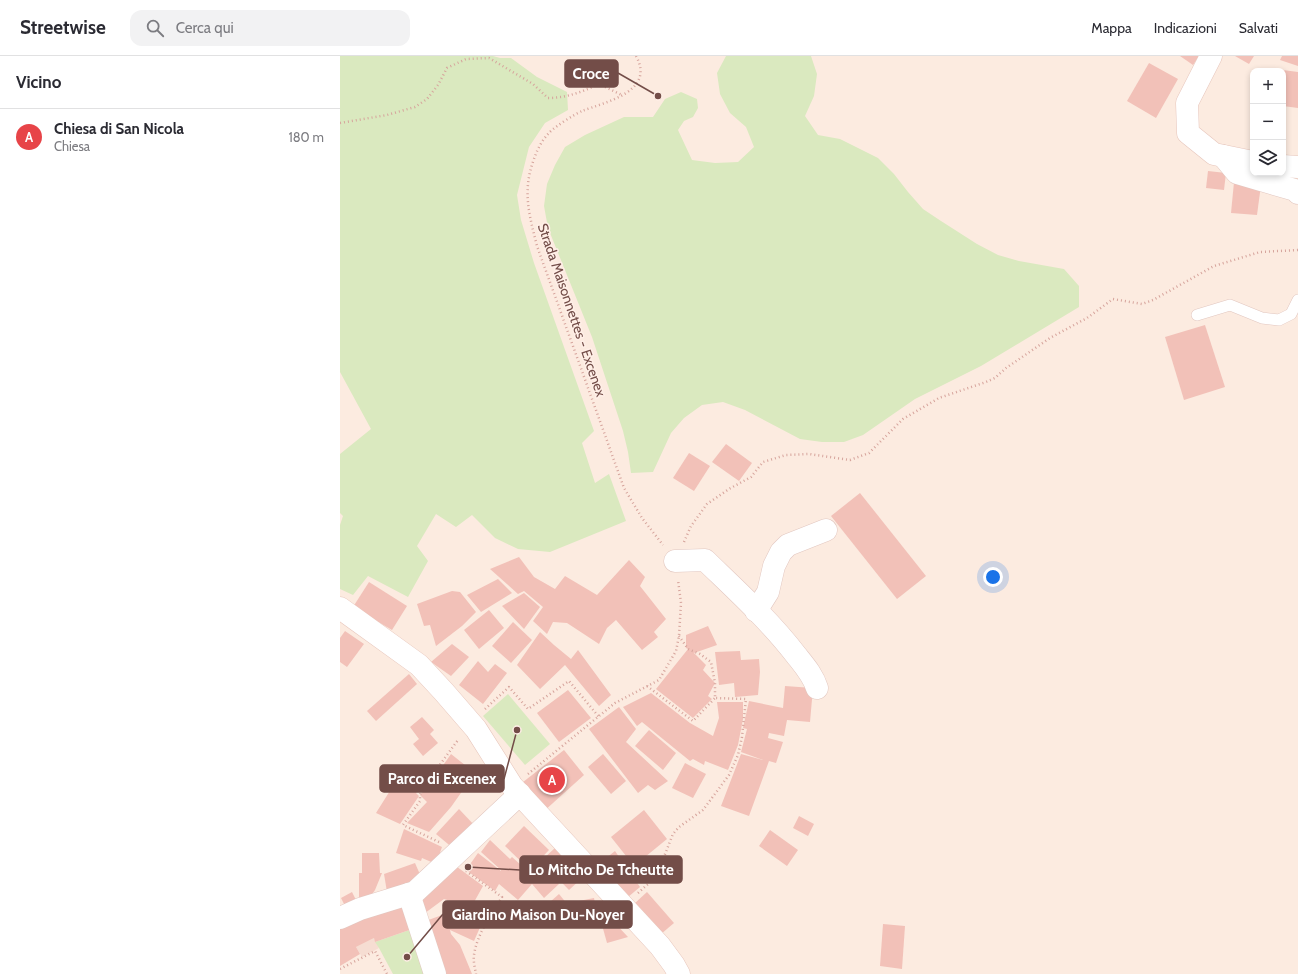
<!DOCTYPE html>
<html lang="it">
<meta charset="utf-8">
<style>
body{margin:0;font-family:Cabin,sans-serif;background:#f2f2f3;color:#2b2b33}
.controls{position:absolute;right:12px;top:12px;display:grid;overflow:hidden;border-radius:8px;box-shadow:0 2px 6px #0003}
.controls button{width:36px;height:36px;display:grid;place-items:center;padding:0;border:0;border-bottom:1px solid #e1e1e2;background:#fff;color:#2b2b33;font:20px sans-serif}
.you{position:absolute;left:653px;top:521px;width:14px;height:14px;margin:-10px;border:3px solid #fff;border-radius:50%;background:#1a73e8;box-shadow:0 0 0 6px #1a73e833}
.badge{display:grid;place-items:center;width:26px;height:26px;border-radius:50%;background:#e74448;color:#fff;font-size:13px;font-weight:700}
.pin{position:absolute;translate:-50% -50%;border:2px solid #fff;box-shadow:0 1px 4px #0006}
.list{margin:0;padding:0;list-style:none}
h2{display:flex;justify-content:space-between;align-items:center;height:52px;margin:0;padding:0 16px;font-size:17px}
h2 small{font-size:13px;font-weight:400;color:#7c7c81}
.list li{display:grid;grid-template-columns:26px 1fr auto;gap:12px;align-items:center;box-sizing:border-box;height:56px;padding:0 16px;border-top:1px solid #e1e1e2}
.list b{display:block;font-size:15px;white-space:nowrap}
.list p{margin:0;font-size:13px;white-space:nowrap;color:#7c7c81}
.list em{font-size:13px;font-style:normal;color:#7c7c81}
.icon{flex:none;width:22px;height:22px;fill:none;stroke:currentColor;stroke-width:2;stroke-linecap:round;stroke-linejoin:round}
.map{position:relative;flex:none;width:958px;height:918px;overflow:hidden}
header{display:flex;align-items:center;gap:24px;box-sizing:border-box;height:56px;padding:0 20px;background:#fff;border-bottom:1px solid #e1e1e2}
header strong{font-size:19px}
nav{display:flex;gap:22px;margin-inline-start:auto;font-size:14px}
.search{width:280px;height:36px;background:#f2f2f3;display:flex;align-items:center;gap:10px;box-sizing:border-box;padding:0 14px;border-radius:12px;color:#7c7c81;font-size:15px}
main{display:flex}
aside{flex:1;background:#fff}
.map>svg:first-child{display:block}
.residential{fill:#f6ddd2}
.green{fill:#dae9bf}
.building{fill:#f2c1b8}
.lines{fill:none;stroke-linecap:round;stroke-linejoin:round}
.lane-casing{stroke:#e2c7c0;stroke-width:12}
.street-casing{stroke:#e2c7c0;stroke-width:23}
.secondary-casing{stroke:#e7c6bc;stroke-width:23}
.path{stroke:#d6a49c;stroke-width:2.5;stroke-dasharray:1 3;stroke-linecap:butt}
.lane{stroke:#fff;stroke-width:11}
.street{stroke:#fff;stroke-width:22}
.secondary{stroke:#fff;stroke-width:22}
.labels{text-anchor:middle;stroke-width:3;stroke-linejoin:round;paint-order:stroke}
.street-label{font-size:14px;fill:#734d48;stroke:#ffefe7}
.leader{fill:none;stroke:#734d48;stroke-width:1.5}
.callout-dot{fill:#734d48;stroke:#ffefe7;stroke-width:1.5}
.callout{fill:#734d48;stroke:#734d48;stroke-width:1.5}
.callout-label{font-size:15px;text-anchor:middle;font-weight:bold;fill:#fff}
</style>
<header>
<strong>Streetwise</strong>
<div class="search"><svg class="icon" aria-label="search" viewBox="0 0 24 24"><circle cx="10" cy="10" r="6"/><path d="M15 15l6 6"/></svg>Cerca qui</div>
<nav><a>Mappa</a><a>Indicazioni</a><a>Salvati</a></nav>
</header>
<main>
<aside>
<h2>Vicino<small></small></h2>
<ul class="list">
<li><span class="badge">A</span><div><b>Chiesa di San Nicola</b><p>Chiesa</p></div><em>180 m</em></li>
</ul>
</aside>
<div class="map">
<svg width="958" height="918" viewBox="0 0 958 918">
<rect width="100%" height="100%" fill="#fcebe0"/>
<path class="residential" d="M34 882 39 892 22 901 16 891Z"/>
<g class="green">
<path d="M0 0H153L160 2H171L197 21 227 36 228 54 205 67 189 91 177 139 181 164 194 207 254 375 242 387 255 427 269 418 286 465 210 496 178 493 155 482 132 459 116 471 96 458 77 490 88 505 68 541 28 520 13 539 0 533V469L3 460 0 457V398L31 373 0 316Z"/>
<path d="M386 0H471L477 18 474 40 465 60 478 79 500 83 538 102 554 118 568 136 583 153 601 165 637 188 658 199 679 205 724 213 739 230V251L641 310 575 343 523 379 504 386H482L460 383 405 354 383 346 362 349 344 362 331 377 313 416 291 417 288 396 283 375 252 281 208 172 204 150 207 128 215 109 225 91 245 79 284 61H313L325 43 341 36 357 43 358 52 353 61 344 65 338 74 352 104 375 107 398 106 414 91 406 71 390 57 380 38 377 17Z"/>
<path d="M168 638 210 688 185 709 143 660Z"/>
<path d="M78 871 95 918H53L39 892 35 886Z"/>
</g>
<g class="building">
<path d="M840 0H859L853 9Z"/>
<path d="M895 0H914L909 8Z"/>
<path d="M942 0H958V10L940 4Z"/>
<path d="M809 7 838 23 816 62 787 45Z"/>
<path d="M943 14 958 16V52L943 50Z"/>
<path d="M868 115 886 117 884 134 866 132Z"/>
<path d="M894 126 921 129 917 159 891 157Z"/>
<path d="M865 269 885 331 844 344 825 281Z"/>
<path d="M386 388 412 407 399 425 372 406Z"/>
<path d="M349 397 370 410 354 435 333 422Z"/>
<path d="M520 437 586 520 557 543 491 460Z"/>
<path d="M179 501 194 521 215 533 225 520 257 539 289 504 305 521 300 530 326 563 314 576 318 581 302 594 276 564 267 572 259 588 227 567 213 566 207 578 193 565 203 551 184 535 178 538 150 513Z"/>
<path d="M158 523 172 537 141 556 127 539Z"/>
<path d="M29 526 67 550 52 574 13 551Z"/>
<path d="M112 535 120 536 136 556 122 570 96 590 90 569 84 570 77 548Z"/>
<path d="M184 537 200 551 184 573 162 550Z"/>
<path d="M149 554 164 572 139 593 124 574Z"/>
<path d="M173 566 192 584 171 607 152 590Z"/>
<path d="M368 570 377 589 354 597 366 609 363 614 375 627 368 640 372 643 353 662 316 633 348 593 346 592V579Z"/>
<path d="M5 575 24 588 7 611 0 606V582Z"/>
<path d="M200 576 214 589 231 603 238 594 271 639 259 650 225 609 200 633 177 609Z"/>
<path d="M112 588 129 601 111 620 91 606Z"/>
<path d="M400 595 401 604 419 603 420 616 418 639 395 641 394 627 379 629 375 596Z"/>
<path d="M138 605 148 616 155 608 167 617 143 648 119 629Z"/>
<path d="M69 618 77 628 36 665 27 655Z"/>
<path d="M445 630 473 632 470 666 447 664 444 680 429 677 428 682 443 686 436 707 429 705 409 760 381 750 401 698 423 704 401 696 407 673 403 672 409 645 443 652Z"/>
<path d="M228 634 251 662 219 686 197 657Z"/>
<path d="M311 637 350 667 373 680 379 662 377 646H403V663L398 689 388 714 365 705 364 709 353 703 350 705 302 666 297 670 283 651Z"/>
<path d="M279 651 296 673 286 686 328 725 315 734 308 729 298 737 249 673Z"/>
<path d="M82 661 94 674 90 678 98 687 83 700 73 688 79 683 70 671Z"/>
<path d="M309 674 336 697 323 714 295 690Z"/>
<path d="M224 694 244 719 203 756 178 730Z"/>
<path d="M111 698 135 717 111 751 89 776 67 767 87 746 80 739 90 728Z"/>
<path d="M263 698 286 725 271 738 248 711Z"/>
<path d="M345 707 366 718 353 742 332 732Z"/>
<path d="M71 710 86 724 76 737 79 740 60 768 36 757 58 722Z"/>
<path d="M119 753 135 770 114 793 96 778Z"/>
<path d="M304 754 327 783 294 810 271 781Z"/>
<path d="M459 760 474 768 468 780 453 772Z"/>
<path d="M184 770 209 794 190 814 165 790Z"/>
<path d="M64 773 102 791 96 808 82 802 81 805 56 797Z"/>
<path d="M430 774 458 794 447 810 419 790Z"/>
<path d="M150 784 170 803 172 801 191 818 200 808 219 828 204 842 192 828 178 844 159 828 155 835 126 814 138 797 161 815V814L141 796Z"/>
<path d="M216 791 244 820 229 834 201 805Z"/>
<path d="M275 795 300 831 288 841 260 807Z"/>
<path d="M22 797H39L40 817H42L35 834 30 841 19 843V817H22Z"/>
<path d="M109 805 143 830 133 848 143 853 139 861 118 851 120 848 104 843 81 860 74 840Z"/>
<path d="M75 807 82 823 47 836 44 818Z"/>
<path d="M12 836 17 846 6 852 1 842Z"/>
<path d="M307 836 334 867 321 878 294 848Z"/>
<path d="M219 838 232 854 224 861 210 846Z"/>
<path d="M67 841 78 871 35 886 34 882 16 891 20 898 0 910V867Z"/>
<path d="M254 842 259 868 244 871 239 845Z"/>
<path d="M115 855 142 867 134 885 110 874 111 878 120 889 132 918H99L80 867 105 858 108 869Z"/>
<path d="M272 864 288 881 267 887 262 869Z"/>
<path d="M543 868 565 870 562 913 540 910Z"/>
</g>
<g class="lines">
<g class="lane-casing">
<path id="lane" d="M857 259 890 249 922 262 939 264 951 258 958 244"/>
</g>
<g class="street-casing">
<g id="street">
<path d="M883 100 897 117 955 134 958 137"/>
<path d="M335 505 365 504C396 534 429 564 456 599 464 609 473 619 477 632"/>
<path d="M416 555 428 536 434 510 441 496 448 489 486 474"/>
<path d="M69 838 95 918"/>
<path d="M0 862 20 853 75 836 180 738"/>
</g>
</g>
<g class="secondary-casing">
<g id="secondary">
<path d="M871 0 847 47 848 77 874 98 913 106"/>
<path d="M943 110 958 111"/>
<path d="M0 552 79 609 104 636 136 673 172 730 320 890 334 909 339 918"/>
</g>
</g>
<g class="path">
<path d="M296 0C316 36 265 46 242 55 235 58 214 71 209 77 202 84 197 94 194 103 182 135 189 158 197 190L284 432 302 462 323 489"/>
<path d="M0 67 47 59 75 51 87 43 98 29 107 12 126 3 149 2 193 28 208 42C226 42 242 36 259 28L282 39"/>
<path d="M344 486 351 470 367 448 389 433 411 421 423 406 446 399 469 398 510 404 529 397 563 363 599 342 646 326 655 322 666 312 710 282 747 262 773 243 802 248 813 244 874 210 920 196 958 194"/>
<path d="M307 630 353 665 375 642"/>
<path d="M145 653 169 631 188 653 229 625 259 661"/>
<path d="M188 718 275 647 319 624 336 595 339 580 341 547 338 524"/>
<path d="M99 786 63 769 80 745V739L82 733 118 684"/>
<path d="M126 815 162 841C151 859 137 878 134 899 133 905 135 912 136 918"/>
<path d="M298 837 316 821 333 778 339 771 363 754 389 719 398 699 402 681 406 643 375 642V627L371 606 360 598 348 593 339 580"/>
<path d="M0 913 35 895 47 918"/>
</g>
<use href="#lane" class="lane"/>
<use href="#street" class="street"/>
<use href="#secondary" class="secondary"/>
</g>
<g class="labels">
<g class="street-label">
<text transform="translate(232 254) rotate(71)" y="5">Strada Maisonnettes - Excenex</text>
</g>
</g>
<path class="leader" d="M318 40L278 17M177 674L164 723M128 811L180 814M67 901L103 858"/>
<g class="callout-dot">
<circle cx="318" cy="40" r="4"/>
<circle cx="177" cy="674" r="4"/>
<circle cx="128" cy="811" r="4"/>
<circle cx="67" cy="901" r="4"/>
</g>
<g class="callout">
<rect x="225" y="4" width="53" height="27" rx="4"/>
<rect x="40" y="709" width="124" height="27" rx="4"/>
<rect x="180" y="800" width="162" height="27" rx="4"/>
<rect x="103" y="845" width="189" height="27" rx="4"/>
</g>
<g class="callout-label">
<text x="251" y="23">Croce</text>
<text x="102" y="728">Parco di Excenex</text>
<text x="261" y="819">Lo Mitcho De Tcheutte</text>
<text x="198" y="864">Giardino Maison Du-Noyer</text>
</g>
</svg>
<div class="controls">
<button>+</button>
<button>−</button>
<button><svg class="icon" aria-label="layers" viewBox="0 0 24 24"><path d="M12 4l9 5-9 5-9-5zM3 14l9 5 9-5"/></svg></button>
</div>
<div class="you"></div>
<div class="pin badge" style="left:212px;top:724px">A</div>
</div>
</main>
